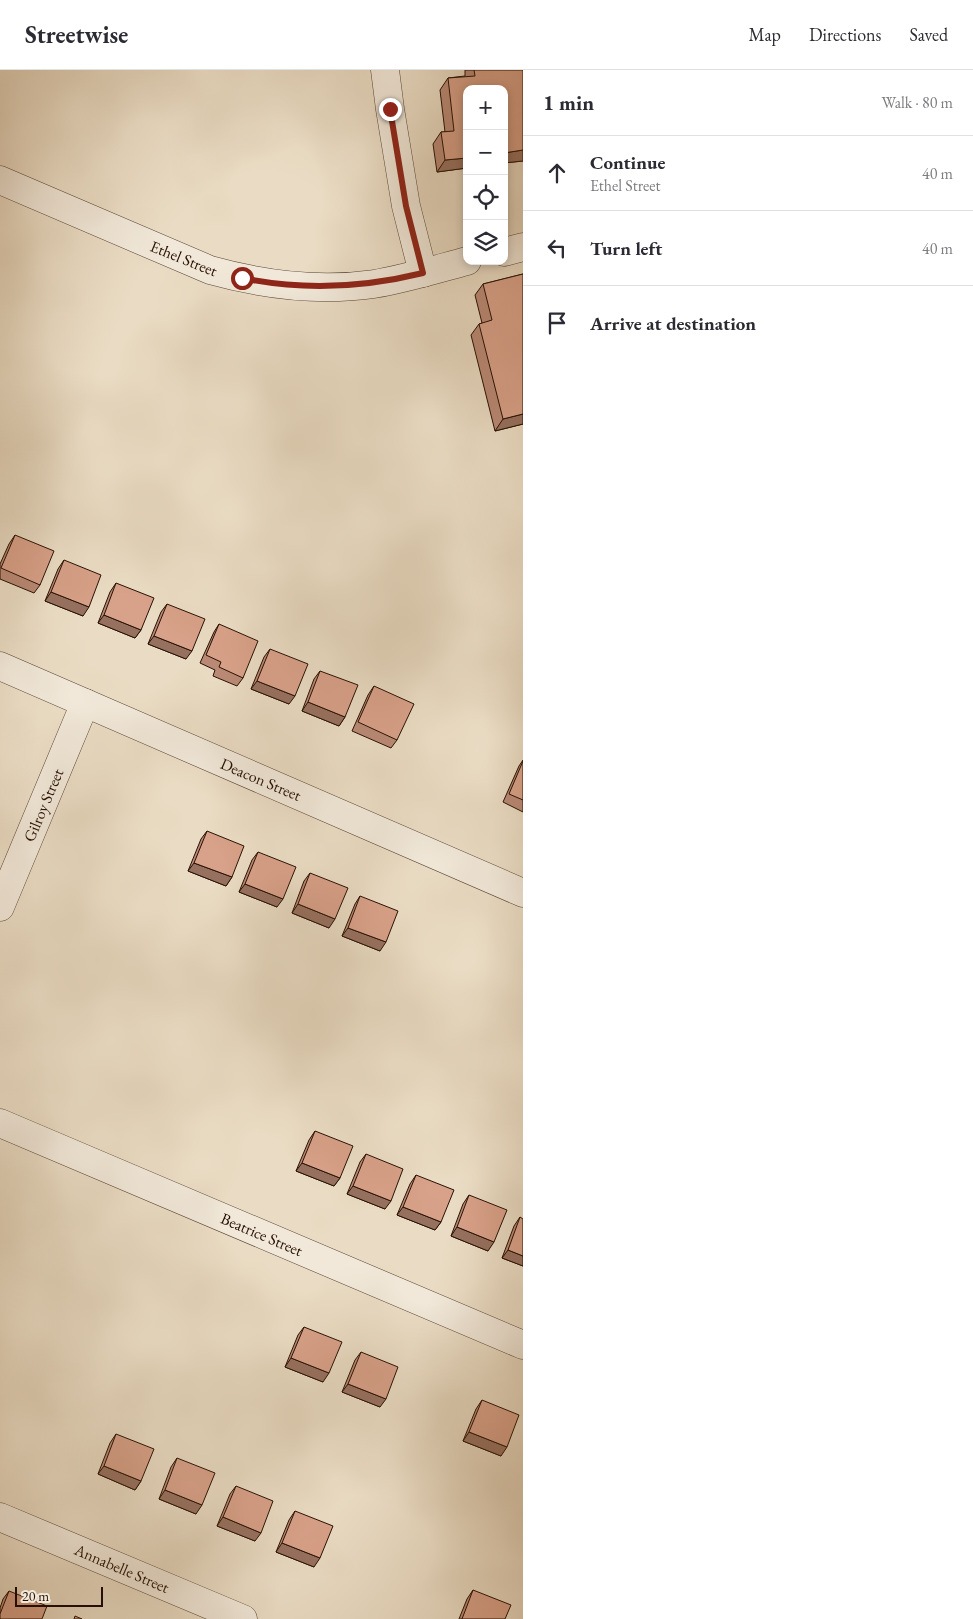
<!DOCTYPE html>
<meta charset="utf-8">
<style>
body{margin:0;font-family:"EB Garamond",serif;background:#f2f2f3;color:#2b2b33}
.controls{position:absolute;right:15px;top:15px;display:grid;overflow:hidden;border-radius:10px;box-shadow:0 2px 8px #0003}
.controls button{width:45px;height:45px;display:grid;place-items:center;padding:0;border:0;border-bottom:1px solid #e1e1e2;background:#fff;color:#2b2b33;font:25px sans-serif}
.scale{position:absolute;left:15px;bottom:12px;width:88px;box-sizing:border-box;padding-left:5px;border:2px solid #271003;border-top:0;font-size:14px;line-height:18px;white-space:nowrap;color:#271003;-webkit-text-stroke:4px #f1e8d9;paint-order:stroke}
.stop{position:absolute;width:15px;height:15px;margin:-11px;border:4px solid #8f2418;border-radius:50%;background:#fff}
.stop.end{background:#8f2418;border-color:#fff;box-shadow:0 1px 5px #0008}
.list{margin:0;padding:0;list-style:none}
h2{display:flex;justify-content:space-between;align-items:center;height:65px;margin:0;padding:0 20px;font-size:21px}
h2 small{font-size:16px;font-weight:400;color:#7c7c81}
.list li{display:grid;grid-template-columns:32px 1fr auto;gap:15px;align-items:center;box-sizing:border-box;height:75px;padding:0 20px;border-top:1px solid #e1e1e2}
.list b{display:block;font-size:19px;white-space:nowrap}
.list p{margin:0;font-size:16px;white-space:nowrap;color:#7c7c81}
.list em{font-size:16px;font-style:normal;color:#7c7c81}
.icon{flex:none;width:28px;height:28px;fill:none;stroke:currentColor;stroke-width:2;stroke-linecap:round;stroke-linejoin:round}
.map{position:relative;flex:none;width:523px;height:1549px;overflow:hidden}
header{display:flex;align-items:center;gap:30px;box-sizing:border-box;height:70px;padding:0 25px;background:#fff;border-bottom:1px solid #e1e1e2}
header strong{font-size:24px}
nav{display:flex;gap:28px;margin-inline-start:auto;font-size:18px}
main{display:flex}
aside{flex:1;background:#fff}
.map>svg:first-child{display:block}
.lines{fill:none;stroke-linecap:round;stroke-linejoin:round}
.minor-casing{stroke:#584333;stroke-width:29}
.minor{stroke:#f1e8d9;stroke-width:28}
.wall{fill:#ba8a76;stroke:#271003}
.shaded-wall{fill:#977160;stroke:#271003}
.building{fill:#d8a189;stroke:#271003}
.route{stroke:#8f2418;stroke-width:6}
.labels{text-anchor:middle;stroke-width:4.5;stroke-linejoin:round;paint-order:stroke}
.street-label{font-size:16px;fill:#271003;stroke:#f1e8d9}
</style>
<header>
<strong>Streetwise</strong>
<nav><a>Map</a><a>Directions</a><a>Saved</a></nav>
</header>
<main>
<div class="map">
<svg width="523" height="1549" viewBox="0 0 523 1549">
<rect width="100%" height="100%" fill="#eadcc4"/>
<filter id="stains"><feTurbulence type="fractalNoise" baseFrequency=".004" numOctaves="4"/><feColorMatrix values="0 0 0 0 .2 0 0 0 0 .09 0 0 0 0 .02 0 0 0 .5 -.17"/></filter>
<radialGradient id="worn" r=".72"><stop offset=".6" stop-color="#630" stop-opacity="0"/><stop offset="1" stop-color="#630" stop-opacity=".3"/></radialGradient>
<g class="lines">
<g class="minor-casing">
<g id="minor">
<path d="M385 0 390 39 406 136 423 203"/>
<path d="M0 110 210 200C264 215 318 222 374 214 405 209 437 199 467 191"/>
<path d="M504 182 523 177"/>
<path d="M0 596 523 823"/>
<path d="M0 837 85 633"/>
<path d="M0 1053 523 1275"/>
<path d="M0 1447 243 1549"/>
</g>
</g>
<use href="#minor" class="minor"/>
</g>
<g class="wall">
<path d="M465 0H523V91L504 93V19H467V98L437 102 433 74 441 62H445L440 20 448 8 465 6Z"/>
<path d="M523 204V354L495 361 471 265 479 254 482 253 475 225 483 214Z"/>
<path d="M15 465 40 515 34 523 0 509V494L9 474Z"/>
<path d="M64 490 83 546 45 531 58 499Z"/>
<path d="M116 513 141 560 135 568 98 553 110 522Z"/>
<path d="M167 534 186 589 148 574 161 542Z"/>
<path d="M219 554 243 608 237 616 213 606 215 600 200 593 214 562Z"/>
<path d="M270 579 289 634 251 619 264 587Z"/>
<path d="M320 601 345 647 339 656 302 641 314 609Z"/>
<path d="M374 616 397 670 391 678 352 661 368 625Z"/>
<path d="M523 690V742L503 732 519 696Z"/>
<path d="M207 761 232 807 226 816 188 801 201 769Z"/>
<path d="M258 782 277 837 239 822 252 790Z"/>
<path d="M310 803 329 858 292 843 304 811Z"/>
<path d="M360 826 380 881 342 866 355 834Z"/>
<path d="M315 1061 340 1108 334 1116 296 1101 309 1070Z"/>
<path d="M366 1084 385 1139 347 1124 360 1092Z"/>
<path d="M416 1105 441 1152 435 1160 397 1145 410 1114Z"/>
<path d="M469 1125 488 1181 451 1166 463 1134Z"/>
<path d="M520 1147 523 1196 502 1188 514 1156Z"/>
<path d="M304 1257 323 1312 285 1297 298 1265Z"/>
<path d="M361 1282 380 1337 342 1322 355 1290Z"/>
<path d="M482 1330 501 1386 463 1371 476 1339Z"/>
<path d="M116 1364 141 1411 135 1420 98 1404 110 1373Z"/>
<path d="M177 1388 196 1444 159 1429 171 1397Z"/>
<path d="M236 1416 255 1471 217 1456 230 1424Z"/>
<path d="M295 1441 314 1497 276 1482 289 1450Z"/>
<path d="M473 1520 505 1549H459L467 1529Z"/>
<path d="M9 1521 0 1549V1538L3 1529Z"/>
</g>
<g class="shaded-wall">
<path d="M523 80V91L504 93V83Z"/>
<path d="M467 88V98L437 102 445 90Z"/>
<path d="M523 344V354L495 361 503 349Z"/>
<path d="M51 522 89 537 83 546 45 531Z"/>
<path d="M104 545 141 560 135 568 98 553Z"/>
<path d="M154 566 192 581 186 589 148 574Z"/>
<path d="M257 611 295 626 289 634 251 619Z"/>
<path d="M308 632 345 647 339 656 302 641Z"/>
<path d="M194 793 232 807 226 816 188 801Z"/>
<path d="M245 814 283 829 277 837 239 822Z"/>
<path d="M298 834 335 849 329 858 292 843Z"/>
<path d="M348 858 386 872 380 881 342 866Z"/>
<path d="M302 1093 340 1108 334 1116 296 1101Z"/>
<path d="M353 1116 391 1131 385 1139 347 1124Z"/>
<path d="M403 1137 441 1152 435 1160 397 1145Z"/>
<path d="M457 1157 494 1172 488 1181 451 1166Z"/>
<path d="M508 1180 523 1186V1196L502 1188Z"/>
<path d="M291 1288 329 1303 323 1312 285 1297Z"/>
<path d="M348 1314 386 1329 380 1337 342 1322Z"/>
<path d="M469 1362 507 1377 501 1386 463 1371Z"/>
<path d="M104 1396 141 1411 135 1420 98 1404Z"/>
<path d="M165 1420 202 1435 196 1444 159 1429Z"/>
<path d="M223 1447 261 1463 255 1471 217 1456Z"/>
<path d="M282 1473 320 1488 314 1497 276 1482Z"/>
</g>
<g class="building">
<path d="M474 0H523V80L504 83V19H467V88L445 90 441 62 454 61 448 8 475 6Z"/>
<path d="M523 204V344L503 349 479 254 492 250 483 214Z"/>
<path d="M15 465 54 481 40 515 1 498Z"/>
<path d="M64 490 101 505 89 537 51 522Z"/>
<path d="M116 513 154 528 141 560 104 545Z"/>
<path d="M167 534 205 549 192 581 154 566Z"/>
<path d="M219 554 258 571 243 608 219 597 221 592 206 585Z"/>
<path d="M270 579 308 594 295 626 257 611Z"/>
<path d="M320 601 358 615 345 647 308 632Z"/>
<path d="M374 616 414 634 397 670 358 652Z"/>
<path d="M523 691V730L509 724Z"/>
<path d="M207 761 244 776 232 807 194 793Z"/>
<path d="M258 782 296 797 283 829 245 814Z"/>
<path d="M310 803 348 818 335 849 298 834Z"/>
<path d="M360 826 398 841 386 872 348 858Z"/>
<path d="M315 1061 353 1076 340 1108 302 1093Z"/>
<path d="M366 1084 403 1099 391 1131 353 1116Z"/>
<path d="M416 1105 454 1120 441 1152 403 1137Z"/>
<path d="M469 1125 507 1140 494 1172 457 1157Z"/>
<path d="M520 1147 523 1149V1186L508 1180Z"/>
<path d="M304 1257 342 1272 329 1303 291 1288Z"/>
<path d="M361 1282 398 1297 386 1329 348 1314Z"/>
<path d="M482 1330 519 1345 507 1377 469 1362Z"/>
<path d="M116 1364 154 1379 141 1411 104 1396Z"/>
<path d="M177 1388 215 1403 202 1435 165 1420Z"/>
<path d="M236 1416 273 1431 261 1463 223 1447Z"/>
<path d="M295 1441 333 1456 320 1488 282 1473Z"/>
<path d="M473 1520 511 1535 505 1549H462Z"/>
<path d="M9 1521 47 1536 42 1549H0V1544Z"/>
<path d="M75 1546 82 1549H74Z"/>
</g>
<g class="lines">
<path class="route" d="M242 208C304 221 362 218 423 203L406 136 390 39"/>
</g>
<g class="labels">
<g class="street-label">
<text transform="translate(184 188) rotate(22)" y="6">Ethel Street</text>
<text transform="translate(261 709) rotate(23)" y="6">Deacon Street</text>
<text transform="translate(43 735) rotate(-67)" y="6">Gilroy Street</text>
<text transform="translate(262 1164) rotate(23)" y="6">Beatrice Street</text>
<text transform="translate(122 1498) rotate(23)" y="6">Annabelle Street</text>
</g>
</g>
<rect width="100%" height="100%" filter="url(#stains)"/>
<rect width="100%" height="100%" fill="url(#worn)"/>
</svg>
<div class="controls">
<button>+</button>
<button>−</button>
<button><svg class="icon" aria-label="locate" viewBox="0 0 24 24"><circle cx="12" cy="12" r="6"/><path d="M12 2v4M12 18v4M2 12h4M18 12h4"/></svg></button>
<button><svg class="icon" aria-label="layers" viewBox="0 0 24 24"><path d="M12 4l9 5-9 5-9-5zM3 14l9 5 9-5"/></svg></button>
</div>
<div class="scale">20 m</div>
<div class="stop" style="left:242px;top:208px"></div>
<div class="stop end" style="left:390px;top:39px"></div>
</div>
<aside>
<h2>1 min<small>Walk · 80 m</small></h2>
<ul class="list">
<li><svg class="icon" aria-label="ahead" viewBox="0 0 24 24"><path d="M12 20V5M6 11l6-6 6 6"/></svg><div><b>Continue</b><p>Ethel Street</p></div><em>40 m</em></li>
<li><svg class="icon" aria-label="left" viewBox="0 0 24 24"><path d="M17 20v-9H6M10 6l-5 5 5 5"/></svg><div><b>Turn left</b></div><em>40 m</em></li>
<li><svg class="icon" aria-label="arrive" viewBox="0 0 24 24"><path d="M6 21V4h12l-3 4 3 4H6"/></svg><div><b>Arrive at destination</b></div></li>
</ul>
</aside>
</main>
